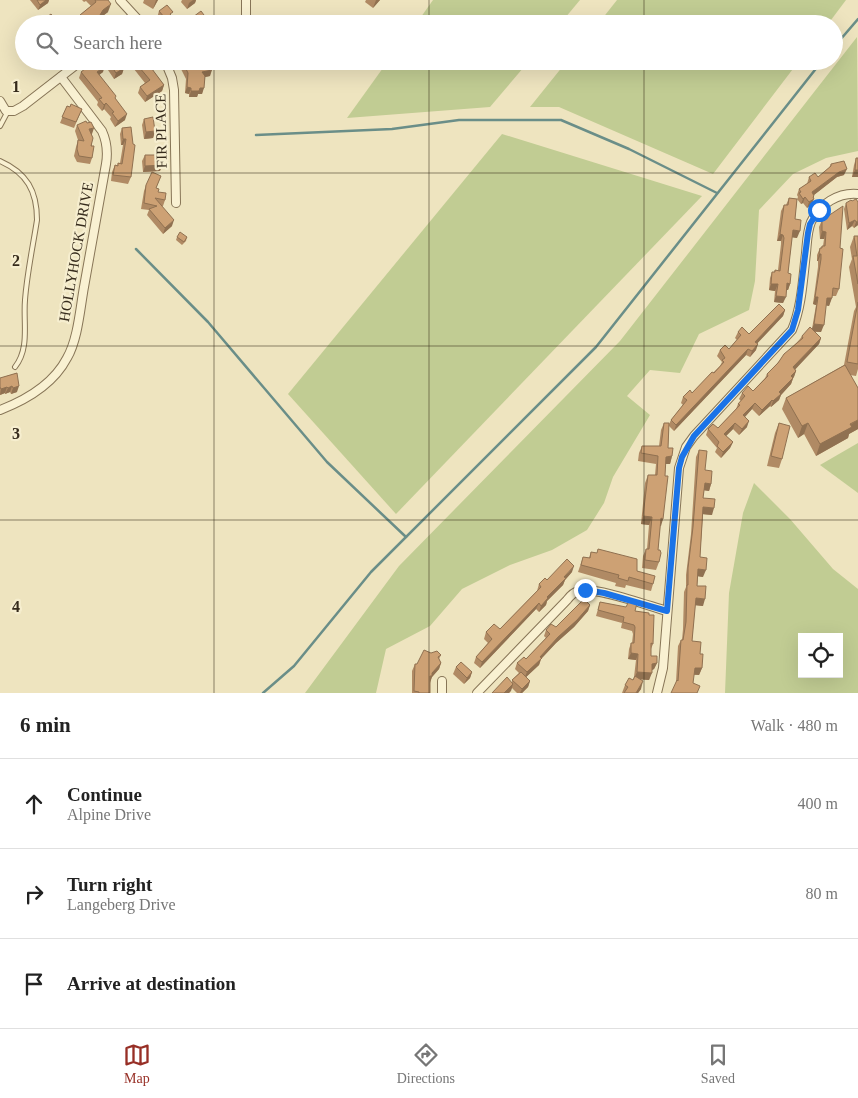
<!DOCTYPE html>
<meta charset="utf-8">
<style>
body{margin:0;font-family:Georgia,serif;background:#f6f6f6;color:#222}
.controls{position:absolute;right:15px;bottom:15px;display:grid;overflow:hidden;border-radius:0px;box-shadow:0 5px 20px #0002}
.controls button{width:45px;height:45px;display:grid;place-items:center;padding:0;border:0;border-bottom:1px solid #e0e0e0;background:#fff;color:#222;font:25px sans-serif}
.stop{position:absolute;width:15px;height:15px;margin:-11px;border:4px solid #1a73e8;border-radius:50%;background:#fff}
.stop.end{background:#1a73e8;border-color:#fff;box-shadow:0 1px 5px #0008}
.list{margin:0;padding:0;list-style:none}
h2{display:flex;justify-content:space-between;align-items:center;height:65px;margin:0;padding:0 20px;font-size:21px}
h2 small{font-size:16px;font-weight:400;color:#767676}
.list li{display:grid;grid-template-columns:32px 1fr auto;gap:15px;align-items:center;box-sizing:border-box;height:90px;padding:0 20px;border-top:1px solid #e0e0e0}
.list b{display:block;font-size:19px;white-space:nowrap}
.list p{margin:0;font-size:16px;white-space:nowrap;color:#767676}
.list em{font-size:16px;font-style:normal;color:#767676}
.icon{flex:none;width:28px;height:28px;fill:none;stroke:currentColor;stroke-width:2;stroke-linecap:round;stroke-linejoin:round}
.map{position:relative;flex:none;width:858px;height:693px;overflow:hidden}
.search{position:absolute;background:#fff;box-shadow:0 5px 20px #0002;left:15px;right:15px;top:15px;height:55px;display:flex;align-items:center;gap:12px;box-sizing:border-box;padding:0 18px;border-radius:28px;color:#767676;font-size:19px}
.sheet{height:335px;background:#fff}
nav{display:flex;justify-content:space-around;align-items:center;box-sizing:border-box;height:70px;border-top:1px solid #e0e0e0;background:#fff;font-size:14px;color:#767676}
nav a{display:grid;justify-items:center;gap:2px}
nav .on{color:#972f26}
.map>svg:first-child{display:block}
.green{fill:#c1cc93;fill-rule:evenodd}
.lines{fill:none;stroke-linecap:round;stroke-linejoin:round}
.stream{stroke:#6a8e88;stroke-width:2.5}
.lane-casing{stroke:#877557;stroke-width:6}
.street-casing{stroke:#877557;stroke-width:10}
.lane{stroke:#f9f1d2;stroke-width:4}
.street{stroke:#f9f1d2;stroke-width:8}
.wall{fill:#b08a64}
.shaded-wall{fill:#907151}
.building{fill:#cda174;stroke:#907151}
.route{stroke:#1a73e8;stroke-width:6}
.grid{fill:none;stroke:#362b1c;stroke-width:1;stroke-opacity:0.55}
.labels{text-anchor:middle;stroke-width:4.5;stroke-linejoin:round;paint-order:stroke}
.street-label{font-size:15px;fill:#362b1c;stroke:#f6eecf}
.grid-label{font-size:16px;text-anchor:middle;font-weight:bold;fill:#362b1c;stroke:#f6eecf;stroke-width:4.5;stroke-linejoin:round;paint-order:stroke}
</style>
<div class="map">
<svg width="858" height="693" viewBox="0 0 858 693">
<rect width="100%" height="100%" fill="#eee4bf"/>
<g class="green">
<path d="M433 0H580L560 24H416Z"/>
<path d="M617 0H846L828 24H598Z"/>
<path d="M857 37 858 151 826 158 793 174 759 210 755 281 749 310 699 334 680 373 650 370 627 396 650 415 613 477 604 503 587 530 552 550 510 565 462 589 430 626 386 649 376 693H305L399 566 620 341Z"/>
<path d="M388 61H529L490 107 347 118Z"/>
<path d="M567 61H799L713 174 559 107H530Z"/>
<path d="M502 134 702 196 396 514 288 394Z"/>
<path d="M858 443V493L820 465Z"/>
<path d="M754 483 790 519 833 569 858 589V693H725L729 593 743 513ZM802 637H839V674H802Z"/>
</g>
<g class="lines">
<g class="stream">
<path d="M834 47 858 19"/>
<path d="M256 135 392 129 459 120H561L629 149 717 193"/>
<path d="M136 249 208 322 327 462 406 537"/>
<path d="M263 693 294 666 371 572 596 347 822 61"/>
</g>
<g class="lane-casing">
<g id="lane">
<path d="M0 126 8 111"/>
<path d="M0 161C27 173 37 191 37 220 33 246 27 273 25 300 23 323 30 348 15 367"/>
</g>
</g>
<g class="street-casing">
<g id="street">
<path d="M120 0 142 24"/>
<path d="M246 0V24"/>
<path d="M125 24 133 15"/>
<path d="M165 61 172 78 174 90 176 203"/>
<path d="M239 65 240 61"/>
<path d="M0 101 6 111H14L23 106 81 61"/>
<path d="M0 410C26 400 54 383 67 358 78 339 80 309 84 287 91 246 99 205 106 164 108 152 107 142 102 131L61 77"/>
<path d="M442 681V693"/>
<path d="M477 693 567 600C570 596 574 592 579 591 595 586 649 606 667 611"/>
<path d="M657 693 663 668 679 468 686 447 694 436 792 330C802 306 803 278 806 253 807 243 807 232 811 222 819 204 839 192 858 194"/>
</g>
</g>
<use href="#lane" class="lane"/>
<use href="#street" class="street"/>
</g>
<g class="wall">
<path d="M30 0H49L48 3 38 10Z"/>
<path d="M82 0H108V12L100 18 98 24H78L77 23 80 15 91 6 86 1 84 2Z"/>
<path d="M144 0H158L153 9 143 3Z"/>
<path d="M182 0H196L195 3 187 9 181 2Z"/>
<path d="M366 0H380L373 8 365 2Z"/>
<path d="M159 11 172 16 178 24H162L157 18Z"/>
<path d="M193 17 205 24H191Z"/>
<path d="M44 19H55L70 24H43Z"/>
<path d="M114 61H153V65L155 67 153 71 164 85 162 91 145 102 138 93 140 87 145 83 130 64 124 68 122 74 114 79 108 70 110 64Z"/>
<path d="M177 61H211L210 76 205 77 202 94H198L197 97H189V94L185 93 186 79Z"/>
<path d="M81 72H103L99 75 115 99 125 120 115 127 110 119 111 117 104 109 102 111 97 105 98 102 79 78Z"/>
<path d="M67 106 70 107 82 109 74 128 60 123Z"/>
<path d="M144 119 155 131 153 138 144 139 142 125Z"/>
<path d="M77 125 92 134V158L90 164 77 162 74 156 76 147 78 140 75 131Z"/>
<path d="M131 127V177L128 184 111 181 112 172 115 165 117 166 118 163H120L123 145H121L120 134 122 128Z"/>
<path d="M145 155 162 165 160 171 143 172 142 161Z"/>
<path d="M856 158 858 177H852L854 165Z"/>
<path d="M831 164 844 175 837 177 814 195 812 204 807 208 803 203 801 204 797 199 795 219 797 238 792 237 788 273 790 284 788 290H786L783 303 774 302 775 291 769 290 770 278 772 272H774L775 270H778L781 244V241H777L781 211 784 205H786L789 198 797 199 798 197 797 195 799 189 807 184 809 177H818L829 168Z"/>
<path d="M161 176 156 188 158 192 165 200 163 206H161L172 226 163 234 147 215 149 210 141 209 144 191 146 185Z"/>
<path d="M846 203 858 225 854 228 852 226 847 230 844 209Z"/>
<path d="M822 220 840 248 839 289 836 296H832L829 306 826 305 821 332H815L821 338 819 344 795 369 796 371 791 384 781 395 779 400 771 407 770 406 759 416 752 409 745 417 747 427 739 435 733 429 726 436 733 442 730 448 721 458 715 452 717 448 706 435 708 429 718 428 736 409 738 404 741 401 739 399 742 393 753 391 765 378 767 374 800 339 802 336 812 329 816 305 813 304 818 267V261H817V255L820 248H821L822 246H823L824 239H820L819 227Z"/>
<path d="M854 236H858V369L856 376 850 375 858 388V429L849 434 848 438 816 456 804 434 798 438 782 409 786 398 844 365 854 311 856 307 849 267 852 259 850 247Z"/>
<path d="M177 237H187L186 241 182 245 176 240Z"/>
<path d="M785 310 783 316 757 343 756 350 750 357 746 355 674 431 669 426 668 448 672 456 670 464H665L663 519 660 526 658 550 659 562 656 570 642 568 643 556 646 549H647L649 525 641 524 645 483 648 475H655L656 464 638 461 639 453 642 446H659L661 430 664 423 669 424 671 420 683 405 681 403 683 397 692 393 720 366 722 362 717 356 720 350 729 349 737 340 735 338 738 332 749 334Z"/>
<path d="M17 373V392L11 394 10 392 5 394V393L0 395V378Z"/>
<path d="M779 423 782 459 779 468 767 466 775 433Z"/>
<path d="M699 450 705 470 711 484 709 491 704 490 703 498 712 515 703 514 700 557 703 577 698 576 697 586 703 606 695 605 692 641 702 668 699 675H694L676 682 678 646 681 640H682L683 629 684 592 686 587V575L691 534 696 457Z"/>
<path d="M591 552 637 571 653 584 651 591 626 585 625 588 615 586 616 583 578 572 583 557 589 558Z"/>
<path d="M572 572 565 580 563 585 547 601 546 605 539 612 536 609 480 668 474 663 476 657 488 643 484 639 486 632 500 629 537 591 539 584 547 580Z"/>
<path d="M600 602 649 615 653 644 651 649V656L657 663 654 669 652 670 649 680 640 679 641 689 638 693H622L625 685 633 680 634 677 636 660 628 659 629 649 631 643H632L633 634 632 631 621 628 622 623 596 616Z"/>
<path d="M590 605 588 611 574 627 556 643 541 659 539 665 526 677 530 681 528 687 522 693H517L512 688 509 693H492L512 682V680L519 673 515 669 517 663 526 659 546 638 544 636 546 630 556 627Z"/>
<path d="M431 653 441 655 439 659 441 663 439 669 432 677 430 681V693H412V671L415 664H417Z"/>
<path d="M456 667 472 672 470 678 464 684 453 674Z"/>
</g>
<g class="shaded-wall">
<path d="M46 0H49L48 3 38 10 40 5Z"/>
<path d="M156 0H158L153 9Z"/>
<path d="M193 0H196L195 3 187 9 189 3Z"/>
<path d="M376 0H380L373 8Z"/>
<path d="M111 4 108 12 100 18 98 24H94L103 10Z"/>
<path d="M207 19 205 24H201Z"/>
<path d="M128 61H131L130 64 122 70 124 68 122 74 114 79 116 73 122 65Z"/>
<path d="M105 66 103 72 95 78 97 72Z"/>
<path d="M212 70 210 76 200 78 202 72Z"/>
<path d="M164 85 162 91 145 102 147 96Z"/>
<path d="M187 87 191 88 189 94 185 93Z"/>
<path d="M200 88H204L202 94H198L197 97H189L191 91Z"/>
<path d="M106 103 104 109 102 111 104 105Z"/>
<path d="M127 114 125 120 115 127 118 121Z"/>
<path d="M94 128 92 134 87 136 89 129Z"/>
<path d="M155 131 153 138 144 139 146 132Z"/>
<path d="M123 139H126L123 145H121Z"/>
<path d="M162 165 160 171 143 172 145 166Z"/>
<path d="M847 169 844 175 837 177 810 198 812 192 839 172Z"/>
<path d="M855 170H858V177H852Z"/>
<path d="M814 196 813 200 814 199 812 204 807 208 809 202Z"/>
<path d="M805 197 803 203 801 204 803 199Z"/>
<path d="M174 220 172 226 163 234 165 228Z"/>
<path d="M855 220 852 226 847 230 849 223Z"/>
<path d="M858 221V225L854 228 856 222Z"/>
<path d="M793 230 800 231 797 238 790 237Z"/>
<path d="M822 231 826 232 824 239H820Z"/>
<path d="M780 234 783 235 781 241H777Z"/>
<path d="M819 254H821L818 261H817Z"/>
<path d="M787 283 790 284 788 290H784Z"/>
<path d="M771 284H778L775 291 769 290Z"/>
<path d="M776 296 786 297 783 303 774 302Z"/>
<path d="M815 297H818L816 305 813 304Z"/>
<path d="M827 298H832L829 306 824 305Z"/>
<path d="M785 310 783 316 753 348 755 342Z"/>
<path d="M814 324 824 325 821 332 811 331Z"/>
<path d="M821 338 819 344 791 374 793 367Z"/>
<path d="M758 344 756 350 750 357 752 351Z"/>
<path d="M748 349 746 355 674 431 676 425Z"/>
<path d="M796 371 794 377 789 382 791 376Z"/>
<path d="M793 378 791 384 781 395 779 400 771 407 773 401 779 392Z"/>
<path d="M12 386 10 392 5 394 8 388Z"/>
<path d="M19 386 17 392 11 394 13 388Z"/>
<path d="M7 387 5 393 0 395 1 389Z"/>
<path d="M772 400 770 406 759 416 762 410Z"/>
<path d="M755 403 752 409 741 421 743 415Z"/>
<path d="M858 420V429L849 434 848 438 816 456 820 444Z"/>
<path d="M749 421 747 427 739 435 742 429Z"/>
<path d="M735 423 733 429 722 440 724 434Z"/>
<path d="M808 423 804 434 798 438 802 426Z"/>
<path d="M733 442 730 448 721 458 723 452Z"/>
<path d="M672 456 670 464H663L666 457Z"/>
<path d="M705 483 711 484 709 491 702 490Z"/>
<path d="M703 507 714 508 712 515 701 514Z"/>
<path d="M643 516 652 517 649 525 641 524Z"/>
<path d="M661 518 663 519 661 526H658Z"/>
<path d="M574 566 572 572 565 580 563 585 547 601 546 605 539 612 541 606 547 597Z"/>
<path d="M698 569 706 570 703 577 696 576Z"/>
<path d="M696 598 705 599 703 606 693 605Z"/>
<path d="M539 603 536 609 480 668 482 662Z"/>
<path d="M590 605 588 611 574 627 556 643 541 659 539 665 524 679 527 672 540 657 558 637Z"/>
<path d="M631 653 638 654 636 660 628 659Z"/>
<path d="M441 663 439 669 432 677 430 683H428L432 673Z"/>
<path d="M657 663 654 669 650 671 652 664Z"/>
<path d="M695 668H702L699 675 692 674Z"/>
<path d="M472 672 470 678 464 684 467 678Z"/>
<path d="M637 672 652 673 649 680 634 679Z"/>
<path d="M530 681 528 687 522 693H520L522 689Z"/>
<path d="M643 681 641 689 638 693H636Z"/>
<path d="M513 684 511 691 509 693H504Z"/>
</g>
<g class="building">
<path d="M37 0H46L40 5Z"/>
<path d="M95 0H108L111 4 103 10 100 15 101 17 94 24H88L80 15 96 2Z"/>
<path d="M167 5 173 12 170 14 178 24H170L159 11Z"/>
<path d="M201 11 207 19 201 24H198L193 17Z"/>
<path d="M51 14 55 19 70 18V24H48L44 19Z"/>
<path d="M95 61H101L105 66 97 72 116 96 115 98 127 114 118 121 112 113 114 112 106 103 104 105 99 99 102 98 81 72Z"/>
<path d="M114 61H128L122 65 124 68 116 73 110 64Z"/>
<path d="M134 61H153L154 63 153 64 155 67 152 69 164 85 147 96 140 87 150 80Z"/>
<path d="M182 61H211L212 70 202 72 205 76 204 88H200L199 91H191V88L187 87 188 73Z"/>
<path d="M71 104 82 109 76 122 62 117 67 106 70 107Z"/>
<path d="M153 117 155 131 146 132 144 119Z"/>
<path d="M86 121 87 123 91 122 94 128 89 129 93 138 91 146H94L92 158 79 156 77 149 78 140 84 141 77 125Z"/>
<path d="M131 127 133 144 135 145 131 177 113 175 115 165 118 166V163L122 164 126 139H123L122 128Z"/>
<path d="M145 155H161L162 165 145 166Z"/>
<path d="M856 158H858V170H855Z"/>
<path d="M844 161 847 169 839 172 812 192 814 196 813 197 814 199 809 202 805 197 803 199 799 193 801 192 799 189 811 181 809 177 815 173 818 177 831 166V164Z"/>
<path d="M152 172 161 176 156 188 159 189 158 192 166 193 165 200 155 198 174 220 165 228 149 209 157 206 144 203 146 185Z"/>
<path d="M789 198 797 199 795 219 801 220 800 231 793 230 788 273 791 274 790 284 787 283 786 297 776 296 778 284H771L772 272H775V270L780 271 784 238 783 235 780 234 784 205H788Z"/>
<path d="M856 199 858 202V221L856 222 855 220 849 223 846 203 851 200 852 201Z"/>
<path d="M843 206 840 248 843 249 839 289 833 288 832 298H827L824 325 814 324 818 297H815L821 259V254H819L820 248H822V246H825L826 232 822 231V220H825V218Z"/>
<path d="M180 232 187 237 184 242 177 237Z"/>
<path d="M854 236H858V284L853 256H857Z"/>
<path d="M858 302V364L847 362Z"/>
<path d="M779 304 785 310 755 342 758 344 752 351 748 349 676 425 671 420 687 400 683 397 690 390 692 393 712 372 714 373 724 362 722 360 725 358 720 350 725 345 729 349 741 335 738 332 742 327 749 334Z"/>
<path d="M810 327 821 338 793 367 796 371 791 376 793 378 779 392 781 394 773 401 772 400 762 410 755 403 743 415 749 421 742 429 735 423 724 434 733 442 723 452 717 446 719 442 708 429 713 424 718 428 740 405 738 404 745 396 742 393 748 386 753 391 768 376 767 374 778 363 784 354 803 338 802 336Z"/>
<path d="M845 365 858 388V420L850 424 852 427 820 444 808 423 802 426 786 398Z"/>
<path d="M17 373 19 386 13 388 12 386 8 388 7 387 1 389 0 387V378Z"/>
<path d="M664 423H669L668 448H673L672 456 666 457 665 476H668L663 519 661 518 658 550H660L661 553 659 562 645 560 646 549H649L652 517 643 516 648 475H657L658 456 641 453 642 446H661Z"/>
<path d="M779 423 790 426 782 459 771 456Z"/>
<path d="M699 450 707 451 705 470 712 471 711 484 705 483 703 498 715 499 714 508 703 507 700 557 707 558 706 570 698 569 697 586H706L705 599 696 598 692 641 701 642 700 654H703L702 668H695L693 683 700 686 697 693H671L677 680 678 681 681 640H683L686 622 687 585H688V568L693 527Z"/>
<path d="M598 549 637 559V571L655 576 653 584 629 577 628 581 618 578 619 575 581 565 583 557 590 558 591 552 597 553Z"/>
<path d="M567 559 574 566 564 577 566 578 547 597 548 598 541 606 539 603 482 662 476 657 492 639 486 632 494 624 500 629 541 587 539 584 545 578 547 580Z"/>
<path d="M584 599 590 605 577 620 558 637 540 657 542 658 527 672 517 663 524 657 526 659 550 634 546 630 551 624 556 627Z"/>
<path d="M629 601 637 603 635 611 649 613V615H654L653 644 651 643V656H657V663L652 664V673L637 672 638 654 631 653V643H634L635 627 634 625 623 622 624 617 598 610 600 602 626 607Z"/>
<path d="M424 650 431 653 437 651 441 655 438 657 441 663 432 673V676H430V693H419V692L414 691 415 664H417Z"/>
<path d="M461 662 472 672 467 678 456 667Z"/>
<path d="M521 672 530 681 522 689 512 680Z"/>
<path d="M635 676 643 681 636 693H624L628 687 625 685 629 678 633 680Z"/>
<path d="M507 677 513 684 504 693H492Z"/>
</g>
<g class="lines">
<path class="route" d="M585 590 604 593 667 611 679 468 682 457 694 436 792 330 798 310 808 233 810 224 819 210"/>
</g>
<path class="grid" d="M214 0V24M429 0V24M644 0V24M214 61V693M429 61V693M644 61V693M0 173H858M0 346H858M0 520H858"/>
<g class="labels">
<g class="street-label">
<text transform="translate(161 131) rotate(-91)" y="5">FIR PLACE</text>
<text transform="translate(76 252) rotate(-80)" y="5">HOLLYHOCK DRIVE</text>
</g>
</g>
<g class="grid-label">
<text x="16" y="92">1</text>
<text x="16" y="266">2</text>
<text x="16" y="439">3</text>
<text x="16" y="612">4</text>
</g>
</svg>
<div class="controls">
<button><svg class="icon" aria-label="locate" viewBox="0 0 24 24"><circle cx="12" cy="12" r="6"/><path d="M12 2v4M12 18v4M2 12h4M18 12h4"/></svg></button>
</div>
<div class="stop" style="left:819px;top:210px"></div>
<div class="stop end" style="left:585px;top:590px"></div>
<div class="search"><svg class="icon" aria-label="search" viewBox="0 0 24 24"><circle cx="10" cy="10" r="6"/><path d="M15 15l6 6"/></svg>Search here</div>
</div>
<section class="sheet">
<h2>6 min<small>Walk · 480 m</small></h2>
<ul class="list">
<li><svg class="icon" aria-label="ahead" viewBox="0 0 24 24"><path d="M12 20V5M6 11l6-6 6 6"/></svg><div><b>Continue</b><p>Alpine Drive</p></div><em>400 m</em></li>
<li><svg class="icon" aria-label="right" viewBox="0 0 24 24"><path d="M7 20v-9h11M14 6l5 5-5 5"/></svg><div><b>Turn right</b><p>Langeberg Drive</p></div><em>80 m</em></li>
<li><svg class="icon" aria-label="arrive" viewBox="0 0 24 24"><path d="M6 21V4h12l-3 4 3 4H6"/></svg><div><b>Arrive at destination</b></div></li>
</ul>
</section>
<nav>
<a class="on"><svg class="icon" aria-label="map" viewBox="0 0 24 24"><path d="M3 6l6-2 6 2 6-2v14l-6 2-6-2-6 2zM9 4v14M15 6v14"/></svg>Map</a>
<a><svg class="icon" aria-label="directions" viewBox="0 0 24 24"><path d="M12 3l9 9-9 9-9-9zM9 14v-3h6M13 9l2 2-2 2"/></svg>Directions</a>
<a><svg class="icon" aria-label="saved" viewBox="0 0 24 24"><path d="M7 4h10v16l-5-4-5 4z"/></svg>Saved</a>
</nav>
